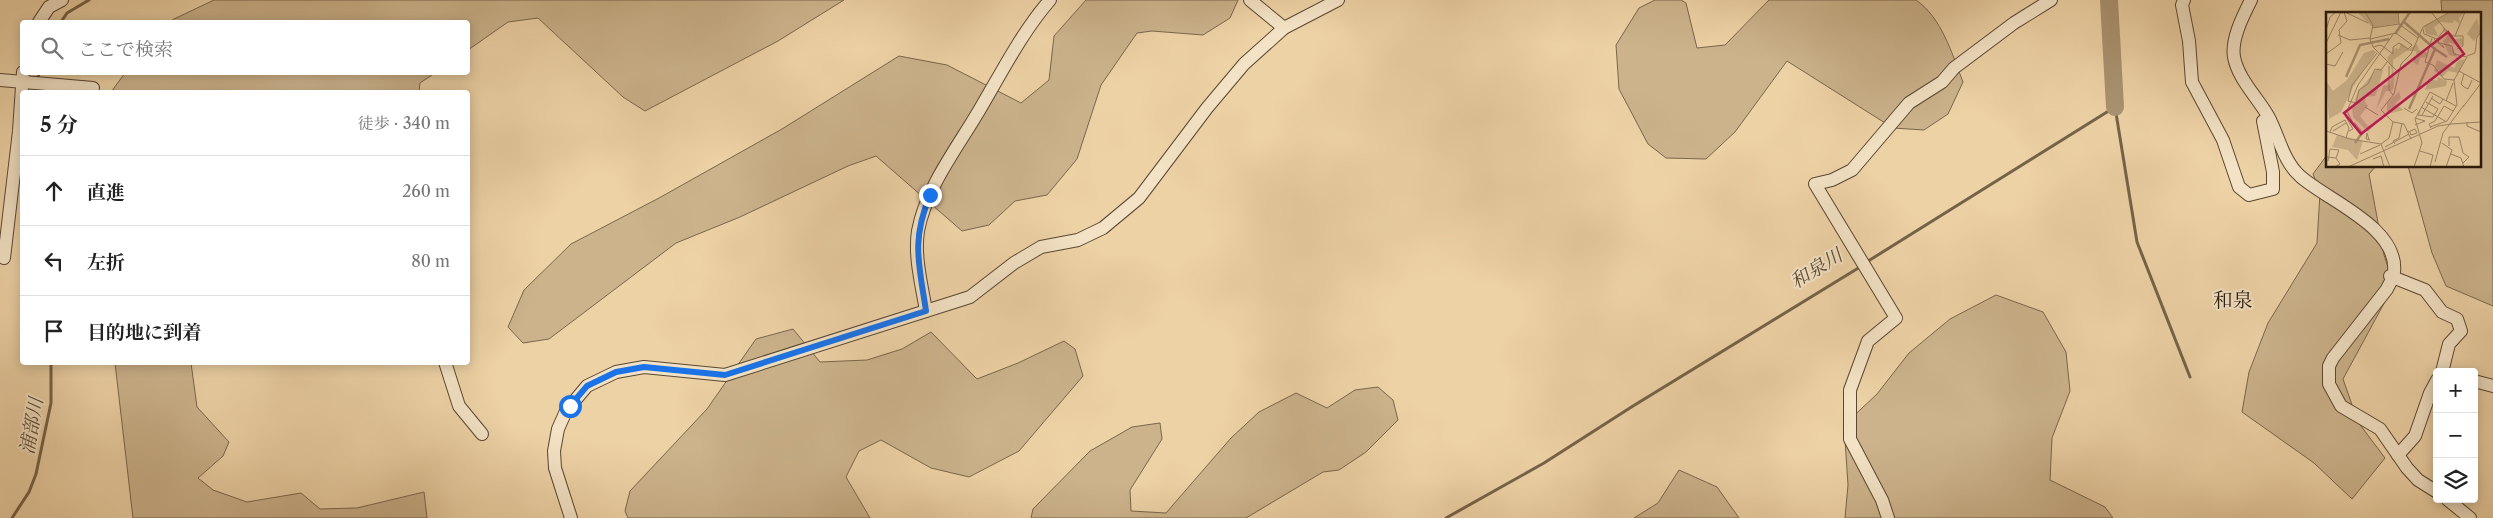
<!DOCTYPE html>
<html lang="ja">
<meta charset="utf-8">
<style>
body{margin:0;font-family:"Libre Caslon Text","Noto Serif JP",serif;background:#f2f2f2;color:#222}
.controls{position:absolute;right:15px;bottom:15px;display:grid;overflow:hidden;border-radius:5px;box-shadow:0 2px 12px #0003}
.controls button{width:45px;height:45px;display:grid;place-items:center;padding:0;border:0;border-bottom:1px solid #e0e0e0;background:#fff;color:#222;font:25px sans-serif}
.stop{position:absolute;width:15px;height:15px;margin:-11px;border:4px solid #1a73e8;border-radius:50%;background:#fff}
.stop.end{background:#1a73e8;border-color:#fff;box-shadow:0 1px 5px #0008}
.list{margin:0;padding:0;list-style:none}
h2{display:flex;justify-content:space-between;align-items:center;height:65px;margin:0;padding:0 20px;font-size:21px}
h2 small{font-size:16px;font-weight:400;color:#767676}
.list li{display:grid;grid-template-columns:32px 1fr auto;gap:15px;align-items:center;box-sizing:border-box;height:70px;padding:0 20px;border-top:1px solid #e0e0e0}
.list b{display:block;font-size:19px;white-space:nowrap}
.list em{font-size:16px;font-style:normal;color:#767676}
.icon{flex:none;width:28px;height:28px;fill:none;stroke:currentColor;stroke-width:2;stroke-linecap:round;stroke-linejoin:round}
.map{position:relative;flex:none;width:2493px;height:518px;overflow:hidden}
.search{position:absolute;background:#fff;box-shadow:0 2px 12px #0003;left:20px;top:20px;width:450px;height:55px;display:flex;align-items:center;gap:12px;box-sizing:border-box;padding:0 18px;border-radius:5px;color:#767676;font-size:19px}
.panel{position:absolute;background:#fff;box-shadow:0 2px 12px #0003;left:20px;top:90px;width:450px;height:275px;border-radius:5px}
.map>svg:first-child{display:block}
.green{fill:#ccb38c;stroke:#7a664c}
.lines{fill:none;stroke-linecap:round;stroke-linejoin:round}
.stream{stroke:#766248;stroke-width:3}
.river{stroke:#aa9371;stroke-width:18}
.minor-casing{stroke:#5a4732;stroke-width:14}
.minor{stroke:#f3e2c5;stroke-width:12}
.route{stroke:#1a73e8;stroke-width:6}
.labels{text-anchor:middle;stroke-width:4;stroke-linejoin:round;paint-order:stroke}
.water-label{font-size:19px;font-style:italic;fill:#5d4a34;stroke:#f3e2c5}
.quarter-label{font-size:20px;fill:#29190b;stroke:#f3e2c5}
.inset-river{fill:none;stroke:#aa9371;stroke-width:2.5}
.inset-road{fill:none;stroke:#9f8868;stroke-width:1}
.view{fill:#c2185b;fill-opacity:0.15;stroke:#c2185b;stroke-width:2.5}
.inset-edge{fill:none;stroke:#29190b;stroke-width:2.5}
</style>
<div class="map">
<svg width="2493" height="518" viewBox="0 0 2493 518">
<rect width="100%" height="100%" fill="#edd2a6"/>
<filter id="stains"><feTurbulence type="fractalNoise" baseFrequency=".004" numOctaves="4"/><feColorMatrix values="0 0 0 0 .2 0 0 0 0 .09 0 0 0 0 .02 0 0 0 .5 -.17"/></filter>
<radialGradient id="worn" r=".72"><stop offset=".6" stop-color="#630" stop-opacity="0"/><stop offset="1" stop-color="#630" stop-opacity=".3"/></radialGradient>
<g class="green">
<path d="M214 0H844L778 41 645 111 623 97 538 18 508 22 468 50V22H170L174 19Z"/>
<path d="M1086 0H1238L1230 18 1203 35 1152 31 1137 33 1101 85 1077 159 1047 195 1015 201 989 225 962 231 876 156 848 166 740 217 676 243 549 339 523 343 508 327 524 290 571 244 659 198 782 129 899 56 947 65 1021 103 1049 80 1054 36Z"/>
<path d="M1655 0H1681L1686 3 1697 48 1725 45 1769 0H1916C1942 18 1952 54 1963 82L1948 114 1924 130 1893 128 1787 61 1735 132 1706 159 1666 158 1648 144 1619 89 1616 45 1639 8Z"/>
<path d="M2441 0H2493V306L2446 286 2432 253 2408 166H2479V14H2442Z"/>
<path d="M125 73V72L435 73 420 83 419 92H111Z"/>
<path d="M2327 155V166H2376L2369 174 2384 255 2394 285 2343 379 2358 422 2385 458 2352 499 2314 463 2242 412 2249 372 2268 323 2317 243 2320 193 2313 174Z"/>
<path d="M1996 295 2043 312 2066 352 2070 391 2052 438 2050 480 2105 507 2113 518H1845L1848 485 1844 425 1877 394 1909 353 1950 319Z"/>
<path d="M793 329 820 362 867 360 902 349 931 332 977 379 1018 363 1064 341 1075 349 1083 376 1019 451 969 477 931 468 881 440 859 451 846 477 870 518H628L625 511 630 491 707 409 756 339Z"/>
<path d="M115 363H191L197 407 229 442 223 456 198 478 213 490 247 502 301 493 320 509 357 508 424 492 427 518H133Z"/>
<path d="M1378 387 1393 400 1398 420 1366 452 1339 470 1323 472 1246 518H1031L1033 509 1090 451 1132 427 1160 423 1162 439 1130 490 1131 511 1166 513 1231 438 1259 412 1296 393 1327 408 1355 390Z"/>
<path d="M1679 470 1717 487 1739 518H1634L1658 503Z"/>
</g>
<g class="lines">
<g class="stream">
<path d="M61 22 67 13 89 0"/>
<path d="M38 79 39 72"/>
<path d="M1865 263 2115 107 2137 242 2190 377"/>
<path d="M12 518 29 492 36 474 51 403V362"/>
<path d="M1446 518 1544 463 1633 406 1860 267"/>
</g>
<path class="river" d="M2109 0 2115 107"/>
<g class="minor-casing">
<g id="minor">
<path d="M1250 0 1284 28"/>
<path d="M2184 0 2182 5 2189 41 2192 82 2223 140 2239 187 2249 195 2273 189V172L2263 121"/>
<path d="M2251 0C2243 16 2231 39 2234 57 2238 79 2258 98 2268 116 2279 136 2283 161 2300 176 2326 200 2399 227 2394 272 2394 278 2389 284 2387 289L2333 358 2329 366V384L2341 406 2380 429 2407 468 2418 480 2437 492"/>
<path d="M39 22 49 7 62 0"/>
<path d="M0 80 93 88"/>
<path d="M4 258 19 131 23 72"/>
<path d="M2390 276 2425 290 2442 312 2457 319 2461 331 2449 344 2442 372"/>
<path d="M926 311C922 286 914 257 918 231 926 187 958 147 980 109 1002 72 1022 32 1050 0"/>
<path d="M445 362 459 406 482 434"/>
<path d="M2474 381 2493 386"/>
<path d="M2398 455 2415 436 2430 393 2437 380"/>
<path d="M2447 499 2470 518"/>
<path d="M571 518 555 468 554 451 558 429 566 411 587 386 616 372 644 367 725 375 970 297 1014 263 1041 247 1078 240 1103 228 1139 198 1207 108 1244 64 1284 28 1338 0"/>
<path d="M1888 518 1882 500 1850 439V390L1868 341 1896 318 1815 184 1832 180 1852 170 1909 103 1942 82 1954 68 2014 23 2051 0"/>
</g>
</g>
<use href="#minor" class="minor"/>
</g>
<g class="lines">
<path class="route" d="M570 406 587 386 616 372 644 367 725 375 926 311C919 264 911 241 930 195"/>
</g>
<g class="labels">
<g class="water-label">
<text transform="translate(1816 268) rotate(-32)" y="7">和泉川</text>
<text transform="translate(31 426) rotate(-80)" y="7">浦部川</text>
</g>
<g class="quarter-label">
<text x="2233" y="307">和泉</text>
</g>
</g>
<g transform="translate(2326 12)">
<rect width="155" height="155" fill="#edd2a6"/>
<path d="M31 0H72L73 11 47 16ZM125 0H139L133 6 134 12 128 8 126 11 115 10 108 15 112 24 100 22 98 14ZM151 6 154 20 148 29 141 22ZM116 15 129 27 136 26 137 33 133 34 122 30 132 45 123 43 117 29 121 25ZM75 31 83 37 91 32 93 38 102 41 101 45 94 46 92 53 87 50V46L91 47 90 39H80L67 48 68 75 66 79H60L50 98 57 74 64 72 66 58 61 46 69 36 73 37ZM47 38 50 40 27 75 15 100 3 107 0 69 7 79 21 68 38 41ZM139 47 132 61 122 59 116 65 108 59 111 48 128 56 132 49ZM52 56 57 58 52 77 49 84 40 85 39 90 42 94 34 104 42 114 53 108 42 120 27 105 26 96 32 79ZM112 65 121 69 120 74 99 78 103 66 111 69ZM73 80 75 86 69 92 78 98 61 102V90ZM11 123 37 129 31 148 22 138 6 135Z" fill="#ccb38c"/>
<path class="inset-river" d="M78 10 109 37M69 22 84 0M20 65 34 33 63 27M83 97 109 37 121 45M28 111 36 121 29 131"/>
<path class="inset-road" d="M19 0 42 11M39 0 47 13 44 27 47 35 72 60M105 0 119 17 111 27M73 12 92 26M46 16 73 12 72 0M97 17 98 22 111 27 113 31 126 34 128 42 141 45 128 68 131 93 121 109 104 115M119 17 127 24H137V34L131 37M0 18 4 5 10 0M12 23 24 28 44 26M129 24 139 0M106 26 99 50 107 53 118 67 128 68M44 27 70 21 86 33M108 27 118 36 116 33M0 31 15 0M47 35 55 33 67 42V35L73 31 82 37 86 33M51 41 26 73 22 89 30 91 33 78 42 72 49 57 55 58 61 50M0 42 15 31 13 18 21 9 18 0M141 44 149 41 151 25 155 20M0 52 9 54 17 40M63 54V78L67 83M133 59 155 71M138 62 135 72 138 75 142 77 146 68M105 86 114 92 117 87M120 89 127 71M39 95 52 103M95 95 119 109M137 95 155 71M78 96 86 101 91 97M94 99 92 103 107 105 112 97 100 90M96 103 107 84M20 105 27 117 23 119M89 106 99 109 89 113M141 110V114L155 120M27 111 21 99 32 73 68 21M125 112 155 110M105 116 103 112 109 109 118 94 127 99M0 119 24 127 55 132 64 155M7 119 20 111M4 120 6 115 19 108 23 116 20 126M82 120 89 117 91 121 85 123 84 120M85 127 78 112 67 110 55 98 68 82 75 52 85 42 97 15 124 0M43 128 41 121 40 127 44 128M116 131 126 138 120 155M55 132 63 126 67 110M69 132 67 129 73 126 76 111M123 134V125H133L137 141 143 145 137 151M59 135 83 122M94 139 107 143 104 155M34 142 54 133M125 142 135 146 138 155M1 145 10 146 14 152 9 155M47 147 55 144 58 155M2 149 4 137 13 138 10 146M109 150 117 121 138 93M22 155 112 114 125 112M88 155 96 131 89 107 104 80 130 94"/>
<path class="view" d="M122 20 138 42 35 122 18 101Z"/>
<rect width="155" height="155" class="inset-edge"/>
</g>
<rect width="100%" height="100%" filter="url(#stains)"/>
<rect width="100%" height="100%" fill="url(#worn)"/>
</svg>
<div class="controls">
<button>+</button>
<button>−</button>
<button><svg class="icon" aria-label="layers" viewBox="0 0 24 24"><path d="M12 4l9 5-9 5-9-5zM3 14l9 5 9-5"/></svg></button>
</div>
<div class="stop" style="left:570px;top:406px"></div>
<div class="stop end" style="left:930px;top:195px"></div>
<div class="search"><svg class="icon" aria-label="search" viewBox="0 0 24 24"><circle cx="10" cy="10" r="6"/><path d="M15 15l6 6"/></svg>ここで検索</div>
<section class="panel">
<h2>5 分<small>徒歩 · 340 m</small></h2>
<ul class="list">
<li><svg class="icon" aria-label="ahead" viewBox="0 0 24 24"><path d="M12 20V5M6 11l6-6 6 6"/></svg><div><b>直進</b></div><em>260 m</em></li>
<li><svg class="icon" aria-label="left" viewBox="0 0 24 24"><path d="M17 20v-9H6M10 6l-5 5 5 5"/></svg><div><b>左折</b></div><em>80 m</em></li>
<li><svg class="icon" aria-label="arrive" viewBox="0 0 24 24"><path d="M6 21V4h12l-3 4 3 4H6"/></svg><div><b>目的地に到着</b></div></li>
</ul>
</section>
</div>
